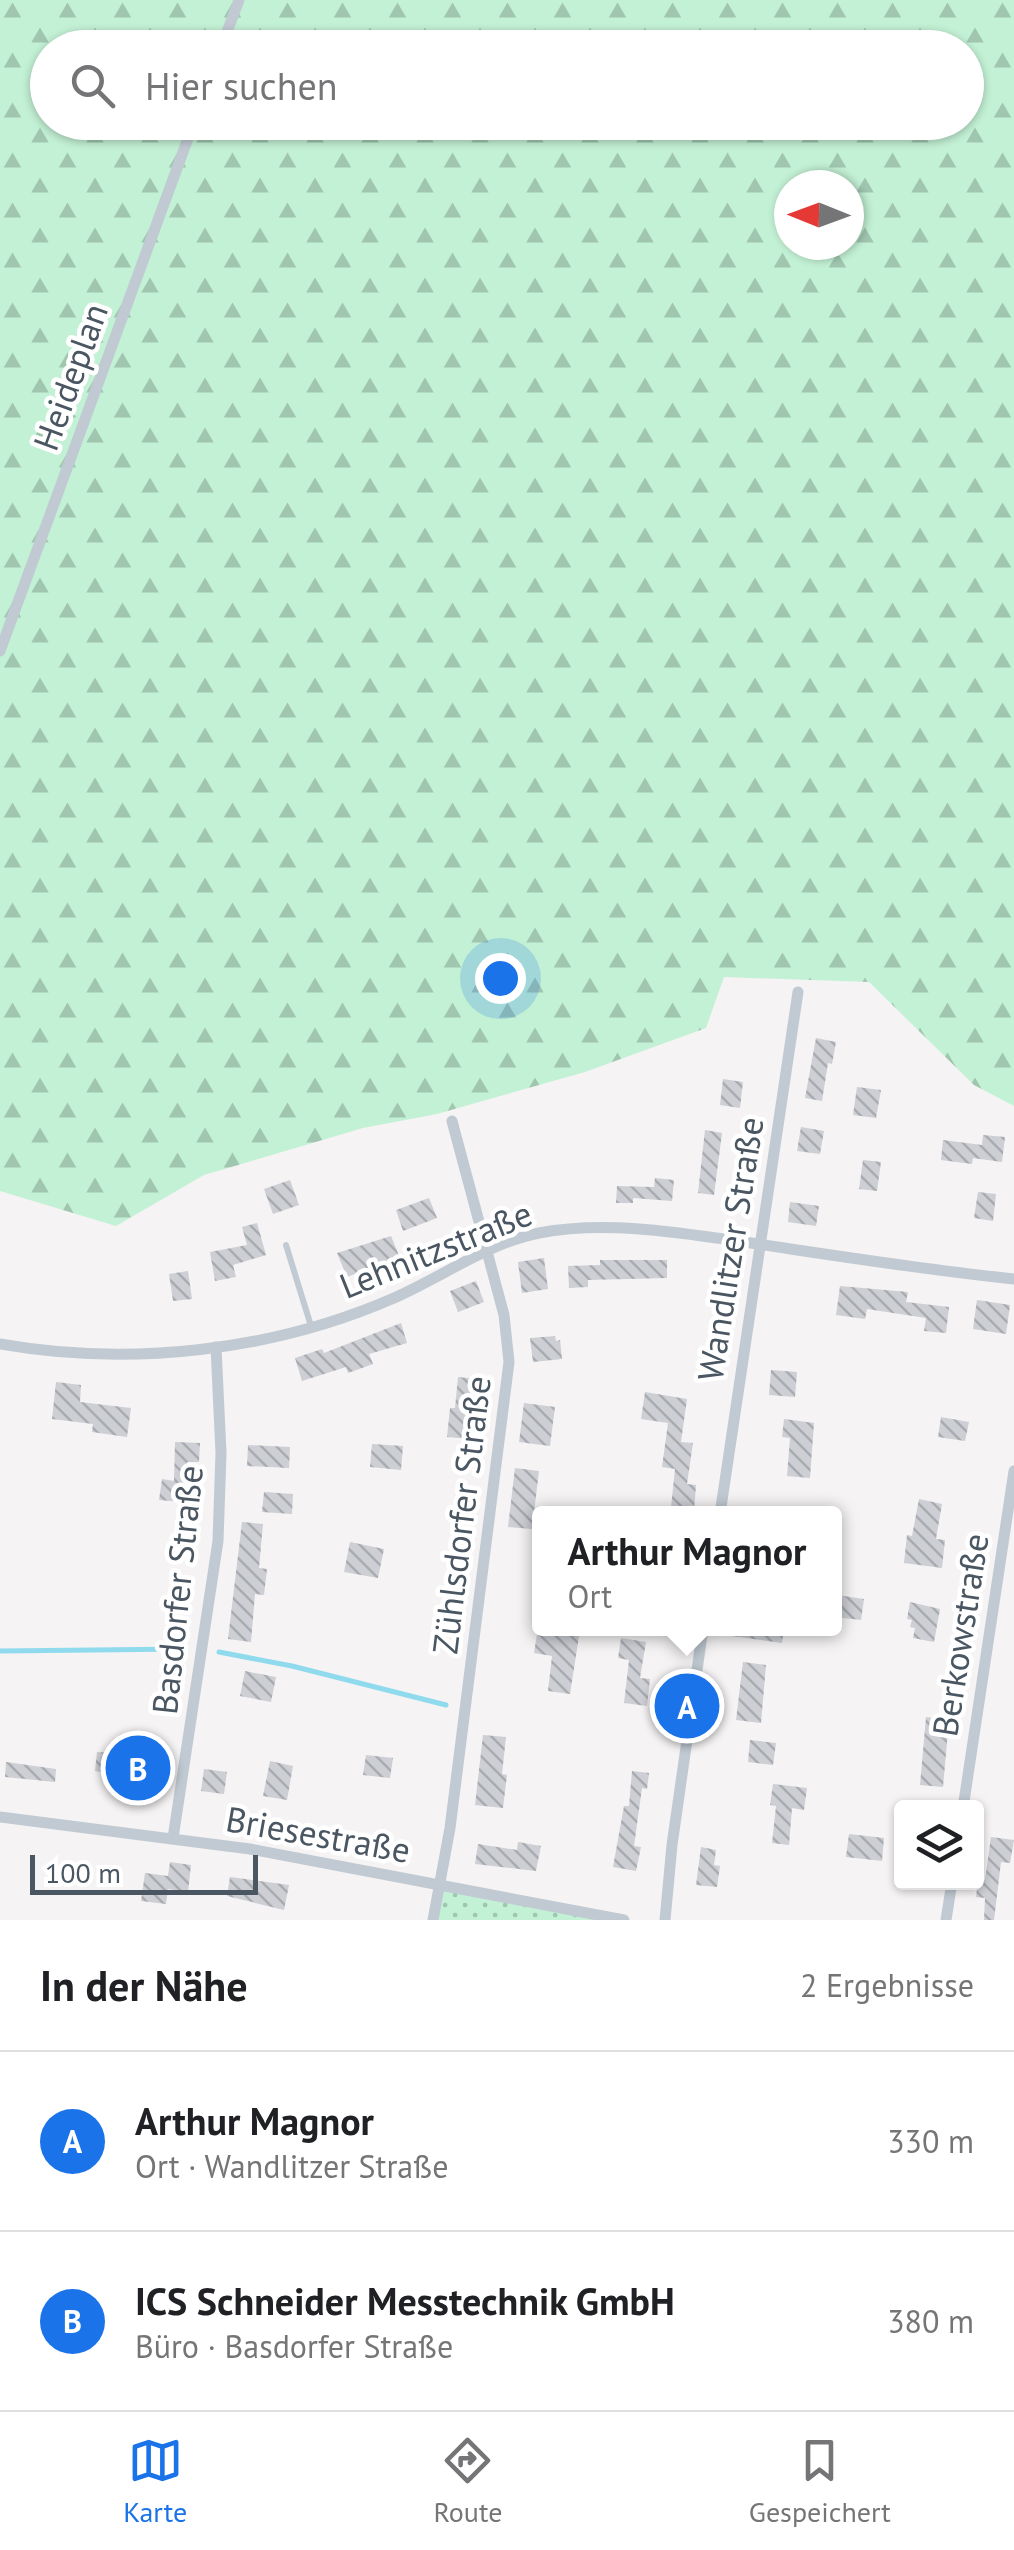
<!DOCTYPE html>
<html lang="de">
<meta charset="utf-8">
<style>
body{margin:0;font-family:"PT Sans",sans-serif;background:#f2f2f2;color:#202124}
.controls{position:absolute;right:30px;bottom:30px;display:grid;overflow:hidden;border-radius:10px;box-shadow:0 2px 8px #0004}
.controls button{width:90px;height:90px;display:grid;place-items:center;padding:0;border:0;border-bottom:2px solid #e0e0e0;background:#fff;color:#202124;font:50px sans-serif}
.compass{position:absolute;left:774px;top:170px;width:90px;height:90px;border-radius:50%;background:#fff;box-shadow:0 2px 8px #0004;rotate:271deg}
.scale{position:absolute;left:30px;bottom:25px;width:228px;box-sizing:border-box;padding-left:10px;border:5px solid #4a5661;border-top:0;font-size:28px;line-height:35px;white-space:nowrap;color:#4a5661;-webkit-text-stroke:8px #fff;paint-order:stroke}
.you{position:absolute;left:500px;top:978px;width:35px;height:35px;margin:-25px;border:8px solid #fff;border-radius:50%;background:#1a73e8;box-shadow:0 0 0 15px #1a73e833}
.badge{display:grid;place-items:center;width:65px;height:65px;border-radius:50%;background:#1a73e8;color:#fff;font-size:32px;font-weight:700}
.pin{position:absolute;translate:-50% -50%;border:5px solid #fff;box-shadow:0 2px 10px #0006}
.popup{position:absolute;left:532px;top:1506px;width:310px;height:130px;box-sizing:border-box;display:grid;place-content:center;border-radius:10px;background:#fff;filter:drop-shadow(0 2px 8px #0005);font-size:32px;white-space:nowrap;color:#757577}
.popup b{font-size:38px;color:#202124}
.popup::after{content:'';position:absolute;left:50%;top:100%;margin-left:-20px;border:20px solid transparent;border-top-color:#fff}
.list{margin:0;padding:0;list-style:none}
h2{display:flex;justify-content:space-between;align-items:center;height:130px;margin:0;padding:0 40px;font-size:42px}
h2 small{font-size:32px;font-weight:400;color:#757577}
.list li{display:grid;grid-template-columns:65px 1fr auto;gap:30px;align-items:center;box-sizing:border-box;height:180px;padding:0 40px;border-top:2px solid #e0e0e0}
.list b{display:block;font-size:38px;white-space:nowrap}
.list p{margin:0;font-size:32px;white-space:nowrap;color:#757577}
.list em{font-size:32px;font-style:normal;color:#757577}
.icon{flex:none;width:55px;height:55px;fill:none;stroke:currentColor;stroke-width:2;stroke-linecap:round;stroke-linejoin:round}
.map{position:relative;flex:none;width:1014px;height:1920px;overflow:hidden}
.search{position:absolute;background:#fff;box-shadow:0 2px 8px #0004;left:30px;right:30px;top:30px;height:110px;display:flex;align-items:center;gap:25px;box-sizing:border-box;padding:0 35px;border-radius:55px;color:#757577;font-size:38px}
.sheet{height:490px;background:#fff}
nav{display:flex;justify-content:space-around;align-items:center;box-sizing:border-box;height:140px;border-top:2px solid #e0e0e0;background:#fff;font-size:28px;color:#757577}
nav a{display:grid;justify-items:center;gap:5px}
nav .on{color:#1a73e8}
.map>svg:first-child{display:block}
.grass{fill:url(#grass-dots)}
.forest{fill:url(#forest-firs);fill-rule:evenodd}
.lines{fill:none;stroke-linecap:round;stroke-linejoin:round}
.stream{stroke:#90daee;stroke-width:5}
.building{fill:url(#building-back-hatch)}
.lane{stroke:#c1cad2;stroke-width:6}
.street{stroke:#c1cad2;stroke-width:11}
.labels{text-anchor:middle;stroke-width:9;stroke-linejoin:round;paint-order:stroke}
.street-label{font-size:35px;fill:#4a5661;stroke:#fff}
</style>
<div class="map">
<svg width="1014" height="1920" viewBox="0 0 1014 1920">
<defs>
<pattern id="grass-dots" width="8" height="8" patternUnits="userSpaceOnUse" patternTransform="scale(2.5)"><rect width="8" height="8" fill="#c3f1d5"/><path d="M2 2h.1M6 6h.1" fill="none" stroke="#a0c6b0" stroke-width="1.8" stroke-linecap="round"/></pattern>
<pattern id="forest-firs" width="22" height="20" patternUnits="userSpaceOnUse" patternTransform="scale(2.5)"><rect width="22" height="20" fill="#c3f1d5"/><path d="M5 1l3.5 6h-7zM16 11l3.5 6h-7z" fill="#a0c6b0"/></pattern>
<pattern id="building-back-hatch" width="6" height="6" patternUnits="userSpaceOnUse" patternTransform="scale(2.5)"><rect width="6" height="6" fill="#cdcfd5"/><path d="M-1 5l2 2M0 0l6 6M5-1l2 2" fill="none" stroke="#a8abb0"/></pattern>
</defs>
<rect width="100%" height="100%" fill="#f5f3f3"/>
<path class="grass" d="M439 1886 621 1920H433Z"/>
<path class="forest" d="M0 0H1014V1106L974 1085 869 982 724 977 706 1028 585 1072 437 1114 363 1128 204 1175 116 1226 0 1191ZM48 48H966V122H48ZM789 185H849V245H789Z"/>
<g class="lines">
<g class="stream">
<path d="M0 1651 186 1649"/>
<path d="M219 1652 292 1666 446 1705"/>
</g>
</g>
<g class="building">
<path d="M816 1038 836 1042 832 1064 828 1063 822 1101 805 1098Z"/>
<path d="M723 1079 743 1082 740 1108 720 1105Z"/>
<path d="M857 1087 881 1090 876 1118 853 1115Z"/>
<path d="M801 1127 824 1131 820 1154 797 1151Z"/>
<path d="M705 1130 722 1133 714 1195 698 1193Z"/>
<path d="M983 1135 1005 1137 1002 1162 973 1158 972 1164 941 1160 943 1140 982 1145Z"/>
<path d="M863 1160 881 1162 877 1191 859 1189Z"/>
<path d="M655 1178 674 1180 672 1201 633 1198V1203H616L617 1186 654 1187Z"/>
<path d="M290 1180 299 1205 273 1214 264 1189Z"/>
<path d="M978 1192 996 1194 993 1221 974 1218Z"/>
<path d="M429 1198 437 1218 403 1231 396 1210Z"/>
<path d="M790 1202 819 1206 816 1226 788 1222Z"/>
<path d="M257 1223 266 1255 233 1265 236 1277 215 1281 210 1252 247 1245 242 1227Z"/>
<path d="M391 1236 402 1263 383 1270 381 1264 347 1277 337 1253Z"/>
<path d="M544 1258 548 1289 522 1293 518 1262Z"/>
<path d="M600 1260H667V1278L588 1280V1287L569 1288 568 1266 600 1265Z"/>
<path d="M188 1271 192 1299 173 1301 169 1274Z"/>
<path d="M476 1281 484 1302 458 1312 450 1291Z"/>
<path d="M840 1286 908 1292 906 1302 949 1307 946 1333 924 1331 926 1318 867 1309 865 1319 836 1315Z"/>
<path d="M977 1300 1010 1305 1006 1334 973 1329Z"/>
<path d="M401 1323 407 1343 369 1354 373 1364 348 1373 346 1367 302 1381 295 1358 322 1349 324 1353Z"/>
<path d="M555 1336 556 1341 560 1340 562 1359 533 1362 530 1338Z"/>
<path d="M771 1370 797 1372 795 1397 769 1395Z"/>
<path d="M458 1377 477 1379 470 1439 447 1437 450 1408H455Z"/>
<path d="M56 1382 81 1385 80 1402 131 1408 127 1437 92 1432 93 1424 52 1419Z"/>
<path d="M645 1392 687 1399 681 1442 693 1443 687 1484 696 1485 694 1510 671 1507 675 1469 662 1467 668 1423 641 1419Z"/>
<path d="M524 1403 555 1407 550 1446 519 1442Z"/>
<path d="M941 1417 969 1422 965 1441 938 1437Z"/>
<path d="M784 1419 814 1423 810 1478 787 1476 790 1438 782 1437Z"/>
<path d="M175 1442 200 1443 199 1462H187L182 1502 159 1500 162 1479 174 1481Z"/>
<path d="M372 1444 403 1446 401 1470 370 1467Z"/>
<path d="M248 1445 290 1447 289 1468 247 1466Z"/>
<path d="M515 1468 539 1471 532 1529 508 1527Z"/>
<path d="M264 1492 293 1494 292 1514 262 1512Z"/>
<path d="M919 1499 942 1504 936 1539 945 1540 942 1568 904 1563 907 1535 912 1536Z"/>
<path d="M242 1522 263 1524 259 1568 267 1569 264 1595 255 1594 251 1642 228 1639Z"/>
<path d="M350 1542 384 1549 378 1578 344 1572Z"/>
<path d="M837 1595 864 1599 861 1620 834 1617Z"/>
<path d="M910 1602 940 1609 934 1642 913 1638 915 1628 910 1627 912 1620 907 1619Z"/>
<path d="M538 1628 580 1630 570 1694 548 1691 552 1656 534 1653Z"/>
<path d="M733 1628H784L782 1643 732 1636Z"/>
<path d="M621 1638 646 1642 640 1678 650 1679 647 1706 624 1703 629 1660 618 1658Z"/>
<path d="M743 1662 766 1665 761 1723 736 1720Z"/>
<path d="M245 1671 276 1677 271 1702 240 1696Z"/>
<path d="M926 1717 949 1720 943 1787 920 1785Z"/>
<path d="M483 1735 506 1737 502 1774 507 1775 503 1808 475 1805Z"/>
<path d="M750 1740 776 1743 773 1765 748 1762Z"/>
<path d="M126 1751 151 1754 147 1785 122 1782V1776L95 1771 97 1752 125 1754Z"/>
<path d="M366 1755 393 1758 390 1778 363 1775Z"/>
<path d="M270 1761 293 1766 287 1800 263 1796Z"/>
<path d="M6 1762 56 1769 55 1782 5 1777Z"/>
<path d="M204 1769 227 1772 224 1794 201 1791Z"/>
<path d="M632 1771 649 1773 647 1789 642 1788 634 1846 641 1847 636 1871 613 1867 624 1806H629Z"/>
<path d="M773 1784 807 1788 804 1810 792 1808 789 1845 772 1843 776 1806 770 1805Z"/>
<path d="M849 1834 884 1838 882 1861 846 1857Z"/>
<path d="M991 1837 1014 1840 1010 1863 1001 1862 994 1920H984L985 1898 976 1897 978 1879 985 1880Z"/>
<path d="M518 1842 541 1846 536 1871 475 1864 478 1844 517 1850Z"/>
<path d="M701 1847 716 1850 714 1865 720 1866 717 1887 696 1885Z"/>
<path d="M170 1862 191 1865 188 1892 168 1889 166 1904 141 1901 145 1873 168 1876Z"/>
<path d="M230 1877 289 1885 284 1910 227 1896Z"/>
</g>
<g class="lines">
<path class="lane" d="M286 1245 311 1326"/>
<g class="street">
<path d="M221 48 239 0"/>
<path d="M0 651 194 122"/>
<path d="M0 1344C130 1367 273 1351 394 1298 442 1277 488 1243 539 1233 608 1220 682 1233 751 1243 838 1256 926 1270 1014 1279"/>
<path d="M720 1514 798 992"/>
<path d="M963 1808 1014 1471"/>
<path d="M0 1817 250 1849 624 1920"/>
<path d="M173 1838 218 1541 221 1453 216 1347"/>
<path d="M433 1920 450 1828 509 1362 504 1315 452 1121"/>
<path d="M665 1920 672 1845 703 1628"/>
<path d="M946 1920 952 1882"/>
</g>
</g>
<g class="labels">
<g class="street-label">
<text transform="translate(71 377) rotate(-70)" y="12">Heideplan</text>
<text transform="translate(731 1249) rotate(-81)" y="12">Wandlitzer Straße</text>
<text transform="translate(436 1250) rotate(-22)" y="12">Lehnitzstraße</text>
<text transform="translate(462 1515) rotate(-83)" y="12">Zühlsdorfer Straße</text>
<text transform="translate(178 1590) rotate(-84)" y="12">Basdorfer Straße</text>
<text transform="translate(961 1635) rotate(-81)" y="12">Berkowstraße</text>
<text transform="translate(318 1835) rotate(10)" y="12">Briesestraße</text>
</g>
</g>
</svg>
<div class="controls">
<button><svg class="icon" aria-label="layers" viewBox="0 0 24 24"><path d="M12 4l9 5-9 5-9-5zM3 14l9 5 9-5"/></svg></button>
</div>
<svg class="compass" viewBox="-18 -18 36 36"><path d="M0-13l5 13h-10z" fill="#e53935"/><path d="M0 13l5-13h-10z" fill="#757577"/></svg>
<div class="scale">100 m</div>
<div class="you"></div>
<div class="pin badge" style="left:687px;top:1706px">A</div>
<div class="popup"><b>Arthur Magnor</b>Ort</div>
<div class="pin badge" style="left:138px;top:1768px">B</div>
<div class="search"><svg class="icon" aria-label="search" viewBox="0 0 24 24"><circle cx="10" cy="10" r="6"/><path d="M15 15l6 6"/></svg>Hier suchen</div>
</div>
<section class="sheet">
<h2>In der Nähe<small>2 Ergebnisse</small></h2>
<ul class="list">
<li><span class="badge">A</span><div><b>Arthur Magnor</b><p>Ort · Wandlitzer Straße</p></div><em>330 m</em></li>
<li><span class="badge">B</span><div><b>ICS Schneider Messtechnik GmbH</b><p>Büro · Basdorfer Straße</p></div><em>380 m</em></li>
</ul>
</section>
<nav>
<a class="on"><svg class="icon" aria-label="map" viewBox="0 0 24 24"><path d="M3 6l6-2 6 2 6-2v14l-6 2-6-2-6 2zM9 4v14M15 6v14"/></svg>Karte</a>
<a><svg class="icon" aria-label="directions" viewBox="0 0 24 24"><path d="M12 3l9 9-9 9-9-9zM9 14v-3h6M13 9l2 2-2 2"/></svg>Route</a>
<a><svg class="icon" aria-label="saved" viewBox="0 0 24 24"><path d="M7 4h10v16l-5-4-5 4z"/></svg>Gespeichert</a>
</nav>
